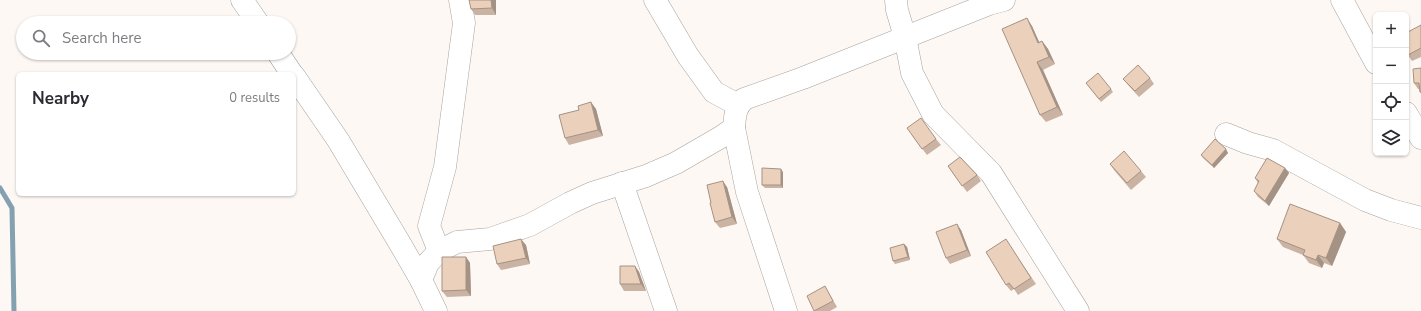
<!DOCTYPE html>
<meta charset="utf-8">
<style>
body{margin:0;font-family:"Nunito Sans",sans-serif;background:#f7f7f7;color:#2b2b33}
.controls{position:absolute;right:12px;top:12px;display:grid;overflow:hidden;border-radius:6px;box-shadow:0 1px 3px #0004}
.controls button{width:36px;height:36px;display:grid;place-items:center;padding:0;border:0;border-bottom:1px solid #e1e1e2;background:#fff;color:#2b2b33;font:20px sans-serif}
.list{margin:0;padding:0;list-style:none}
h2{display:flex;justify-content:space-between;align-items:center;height:52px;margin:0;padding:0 16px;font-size:17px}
h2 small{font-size:13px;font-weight:400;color:#7c7c81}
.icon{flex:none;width:22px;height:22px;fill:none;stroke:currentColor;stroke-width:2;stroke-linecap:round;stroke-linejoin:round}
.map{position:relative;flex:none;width:1421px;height:311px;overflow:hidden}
.search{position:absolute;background:#fff;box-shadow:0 1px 3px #0004;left:16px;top:16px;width:280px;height:44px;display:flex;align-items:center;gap:10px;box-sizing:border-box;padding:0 14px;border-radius:22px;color:#7c7c81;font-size:15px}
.panel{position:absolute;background:#fff;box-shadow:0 1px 3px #0004;left:16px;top:72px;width:280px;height:124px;border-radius:6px}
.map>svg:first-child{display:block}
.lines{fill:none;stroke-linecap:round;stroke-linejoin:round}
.stream{stroke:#84a1b1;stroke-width:5}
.minor-casing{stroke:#a7a39f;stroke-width:23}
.minor{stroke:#fff;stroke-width:22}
.wall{fill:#cab3a2}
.shaded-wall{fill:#a49284}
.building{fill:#ebd0bc;stroke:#a49284}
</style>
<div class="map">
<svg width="1421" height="311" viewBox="0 0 1421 311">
<rect width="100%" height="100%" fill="#fdf8f4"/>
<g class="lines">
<path class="stream" d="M0 188 12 208 14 311"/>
<g class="minor-casing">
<g id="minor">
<path d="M242 0 258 23"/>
<path d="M655 0 688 56 714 92 738 105"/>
<path d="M896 0 897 10 905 37 912 73 933 114 991 173 1078 311"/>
<path d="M1342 0 1376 63"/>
<path d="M278 53 292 74"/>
<path d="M294 76 338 140 399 242 421 280 436 311"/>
<path d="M1406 113 1421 138"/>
<path d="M734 128 747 192 786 311"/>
<path d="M1226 134 1248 143 1273 150 1365 200 1391 210 1421 218"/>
<path d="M622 183 666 311"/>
<path d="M439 251 429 226 445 167 464 23 460 0"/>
<path d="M421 280 428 263 439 251 457 242 490 239 530 225 570 203 592 193 646 176 676 163 721 137 734 128C735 116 735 108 744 99L803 78 989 4 1004 0"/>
</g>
</g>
<use href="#minor" class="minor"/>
</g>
<g class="wall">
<path d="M469 0H496V15H475L471 9Z"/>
<path d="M1421 25V57L1412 61 1408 55Z"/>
<path d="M1032 26 1039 42 1042 41 1048 49 1055 64 1043 70 1063 115 1046 122 1040 115Z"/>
<path d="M1421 68V94L1420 92 1419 89H1418L1414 83Z"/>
<path d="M1150 78 1154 84 1139 97 1128 85 1123 79Z"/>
<path d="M1086 83 1111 89 1113 92 1101 102Z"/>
<path d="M596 109 603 136 569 145 565 138Z"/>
<path d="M911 134 936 139 941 145 927 155Z"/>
<path d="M1228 153 1214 168 1203 158 1201 155Z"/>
<path d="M1110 164 1141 171 1146 177 1131 190 1114 170Z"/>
<path d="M948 166 977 175 981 181 967 192Z"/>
<path d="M1285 168 1289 173 1269 206 1258 197 1254 191 1258 183 1255 178Z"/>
<path d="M783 172V188H765L762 185Z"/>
<path d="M727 187 737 224 720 228 715 222 711 203Z"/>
<path d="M1340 223 1346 232 1332 266 1324 263 1322 268 1309 263 1303 255 1283 247 1277 239Z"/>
<path d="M961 230 971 256 950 264 946 258Z"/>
<path d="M904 244 907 247 910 260 895 264 893 261Z"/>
<path d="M526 245 530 264 501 270 497 264Z"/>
<path d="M1010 246 1036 284 1018 295 1014 289 1011 291 1006 285Z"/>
<path d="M466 257 470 263 471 296 447 297 442 291Z"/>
<path d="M635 266 639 272 646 291H624L620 284Z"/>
<path d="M829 293 837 307 830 311H814Z"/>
</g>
<g class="shaded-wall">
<path d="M491 0H496V15L492 8Z"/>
<path d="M1027 18 1032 26 1043 51 1038 43Z"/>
<path d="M1042 41 1048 49 1055 64 1049 57Z"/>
<path d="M1037 62 1043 70 1063 115 1057 107Z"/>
<path d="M591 102 596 109 603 136 598 130Z"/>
<path d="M1226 149 1228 153 1214 168 1212 165Z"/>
<path d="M1285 168 1289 173 1269 206 1265 201Z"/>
<path d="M781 169 783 172V188L781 185Z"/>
<path d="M723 181 727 187 737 224 732 217Z"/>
<path d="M1340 223 1346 232 1332 266 1326 258Z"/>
<path d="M957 224 961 230 971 256 967 250Z"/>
<path d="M521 239 526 245 530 264 526 258Z"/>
<path d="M904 244 907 247 910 260 908 257Z"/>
<path d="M1318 255 1324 263 1322 268 1316 260Z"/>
<path d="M466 257 470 263 471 296 466 290Z"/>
<path d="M635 266 639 272 646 291 641 284Z"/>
</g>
<g class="building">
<path d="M469 0H491L492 8 471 9Z"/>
<path d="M1027 18 1038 43 1042 41 1049 57 1037 62 1057 107 1040 115 1002 29Z"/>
<path d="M1421 25V48L1408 55 1406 51V33Z"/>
<path d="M1138 65 1150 78 1135 91 1123 79Z"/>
<path d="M1421 68V92H1420L1419 83H1414L1413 69Z"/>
<path d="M1098 73 1111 89 1099 99 1086 83Z"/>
<path d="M591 102 598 130 565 138 559 115 579 110 578 106Z"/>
<path d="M921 118 936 139 922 149 907 128Z"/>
<path d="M1215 139 1226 149 1212 165 1201 155Z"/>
<path d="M1124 151 1141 171 1127 183 1110 164Z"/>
<path d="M960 157 977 175 962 186 948 166Z"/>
<path d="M1267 158 1285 168 1265 201 1254 191 1259 181 1255 178Z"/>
<path d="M762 168 781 169V185H762Z"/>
<path d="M723 181 732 217 715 222 710 203H711L707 185Z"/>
<path d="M1290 204 1340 223 1326 258 1318 255 1316 260 1303 255 1305 250 1277 239Z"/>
<path d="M957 224 967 250 946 258 936 232Z"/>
<path d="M521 239 526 258 497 264 493 246Z"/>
<path d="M1006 239 1031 278 1014 289 1009 283 1006 285 986 252Z"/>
<path d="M904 244 908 257 893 261 890 248Z"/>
<path d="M442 257H466V290L442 291Z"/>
<path d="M620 266H635L641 284H620Z"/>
<path d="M825 286 833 301 814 311 807 296Z"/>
</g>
</svg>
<div class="controls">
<button>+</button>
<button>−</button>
<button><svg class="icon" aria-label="locate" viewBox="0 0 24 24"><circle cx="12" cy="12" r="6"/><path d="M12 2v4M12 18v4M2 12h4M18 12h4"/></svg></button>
<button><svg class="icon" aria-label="layers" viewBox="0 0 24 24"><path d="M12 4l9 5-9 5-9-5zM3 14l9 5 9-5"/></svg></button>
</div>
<div class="search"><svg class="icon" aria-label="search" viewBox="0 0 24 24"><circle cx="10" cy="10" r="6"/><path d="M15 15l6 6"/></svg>Search here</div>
<section class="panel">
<h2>Nearby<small>0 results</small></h2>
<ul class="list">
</ul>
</section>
</div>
